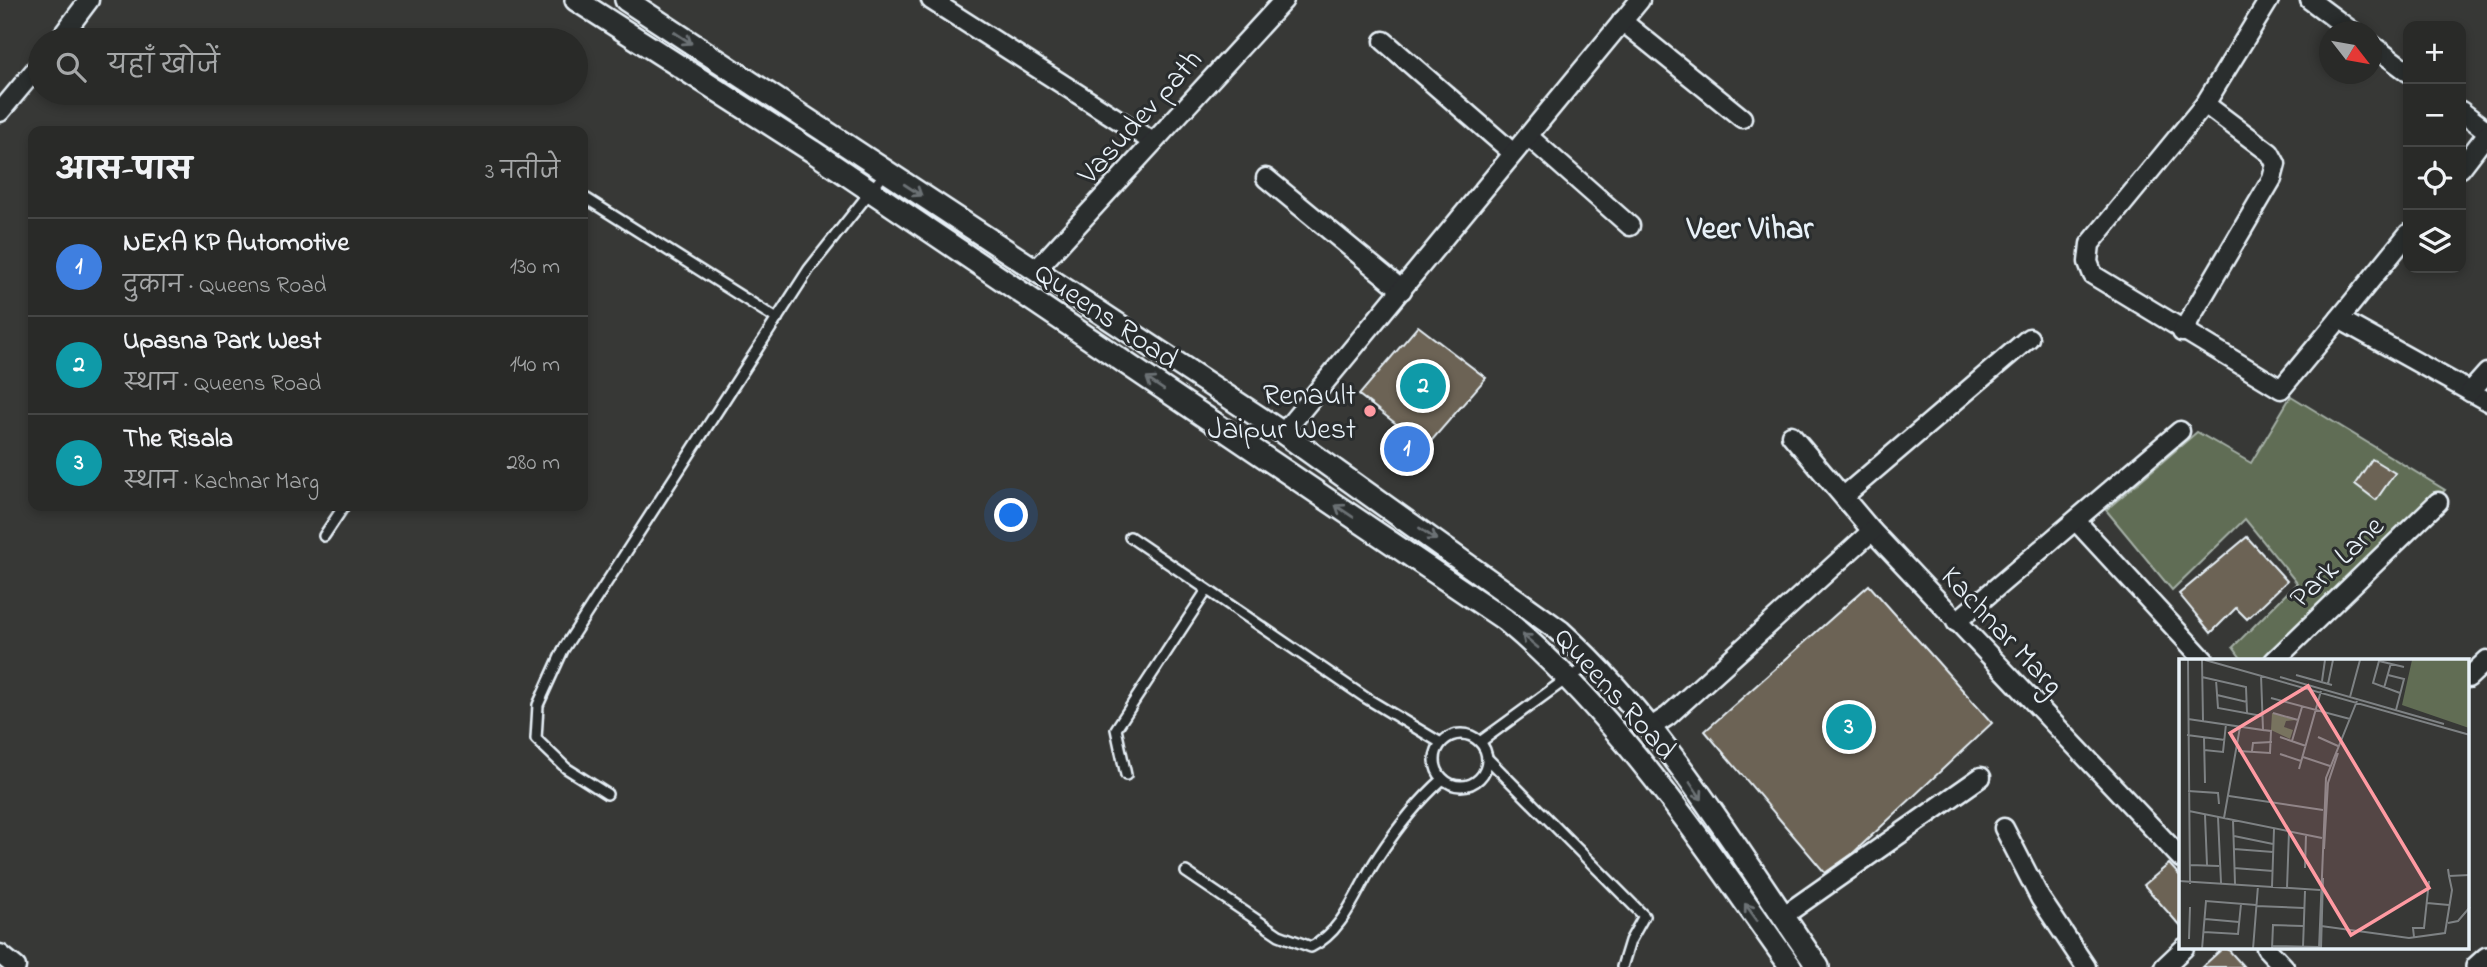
<!DOCTYPE html>
<html lang="hi">
<meta charset="utf-8">
<style>
body{margin:0;font-family:"Indie Flower","Playpen Sans Deva",sans-serif;background:#313230;color:#f1f3f6}
.controls{position:absolute;right:21px;top:21px;display:grid;overflow:hidden;border-radius:14px;box-shadow:0 4px 10px #0003}
.controls button{width:63px;height:63px;display:grid;place-items:center;padding:0;border:0;border-bottom:2px solid #454645;background:#292a28;color:#f1f3f6;font:35px sans-serif}
.compass{position:absolute;left:2319px;top:21px;width:63px;height:63px;border-radius:50%;background:#292a28;box-shadow:0 4px 10px #0003;rotate:121deg}
.you{position:absolute;left:1012px;top:516px;width:24px;height:24px;margin:-18px;border:5px solid #fff;border-radius:50%;background:#1a73e8;box-shadow:0 0 0 10px #1a73e833}
.badge{display:grid;place-items:center;width:46px;height:46px;border-radius:50%;background:#ff9aa2;color:#fff;font-size:23px;font-weight:700}
.pin{position:absolute;translate:-50% -50%;border:4px solid #fff;box-shadow:0 2px 7px #0006}
.list{margin:0;padding:0;list-style:none}
h2{display:flex;justify-content:space-between;align-items:center;height:91px;margin:0;padding:0 28px;font-size:30px}
h2 small{font-size:23px;font-weight:400;color:#a5a7a8}
.list li{display:grid;grid-template-columns:46px 1fr auto;gap:21px;align-items:center;box-sizing:border-box;height:98px;padding:0 28px;border-top:2px solid #454645}
.list b{display:block;font-size:26px;white-space:nowrap}
.list p{margin:0;font-size:23px;white-space:nowrap;color:#a5a7a8}
.list em{font-size:23px;font-style:normal;color:#a5a7a8}
.icon{flex:none;width:38px;height:38px;fill:none;stroke:currentColor;stroke-width:2;stroke-linecap:round;stroke-linejoin:round}
.map{position:relative;flex:none;width:2487px;height:967px;overflow:hidden}
.search{position:absolute;background:#292a28;box-shadow:0 4px 10px #0003;left:28px;top:28px;width:560px;height:77px;display:flex;align-items:center;gap:18px;box-sizing:border-box;padding:0 24px;border-radius:38px;color:#a5a7a8;font-size:26px}
.panel{position:absolute;background:#292a28;box-shadow:0 4px 10px #0003;left:28px;top:126px;width:560px;height:385px;border-radius:14px}
.map>svg:first-child{display:block}
.green{fill:#616d54;stroke:#a4afa6;stroke-width:2}
.building{fill:#6c6454;stroke:#e8f1f8;stroke-width:2}
.lines{fill:none;stroke-linecap:round;stroke-linejoin:round}
.service-casing{stroke:#e8f1f8;stroke-width:14}
.minor-casing{stroke:#e8f1f8;stroke-width:23}
.tertiary-casing{stroke:#e8f1f8;stroke-width:26}
.service{stroke:#2a2d2e;stroke-width:9}
.minor{stroke:#2a2d2e;stroke-width:18}
.tertiary{stroke:#2a2d2e;stroke-width:21}
.oneway{stroke:#6c7275}
.poi-dot{fill:#ff9aa2;stroke:#2a2d2e;stroke-width:2.5}
.labels{text-anchor:middle;stroke-width:6;stroke-linejoin:round;paint-order:stroke}
.street-label{font-size:30px;fill:#e8f1f8;stroke:#2a2d2e}
.poi-label{font-size:30px;fill:#e8f1f8;stroke:#2a2d2e;text-anchor:end}
.neighbourhood-label{font-size:32px;font-weight:bold;fill:#e8f1f8;stroke:#2a2d2e}
.inset-road{fill:none;stroke:#7e8284;stroke-width:2}
.view{fill:#ff9aa2;fill-opacity:0.15;stroke:#ff9aa2;stroke-width:3.5}
.inset-edge{fill:none;stroke:#e8f1f8;stroke-width:3.5}
</style>
<div class="map">
<svg width="2487" height="967" viewBox="0 0 2487 967">
<rect width="100%" height="100%" fill="#373836"/>
<filter id="ink" filterUnits="userSpaceOnUse"><feTurbulence type="fractalNoise" baseFrequency=".0143" numOctaves="2"/><feDisplacementMap in="SourceGraphic" scale="14" xChannelSelector="R" yChannelSelector="G"/><feConvolveMatrix kernelMatrix="1 2 1 2 8 2 1 2 1" color-interpolation-filters="sRGB"/></filter>
<g filter="url(#ink)">
<path class="green" d="M2291 396 2445 490 2263 661H2243L2233 647 2297 583 2245 519 2172 590 2106 510 2197 432 2251 463Z"/>
<g class="building">
<path d="M1418 326 1486 378 1426 447 1359 395Z"/>
<path d="M2372 459 2395 473 2376 500 2355 484Z"/>
<path d="M2247 537 2287 581 2247 619 2236 608 2211 633 2179 594Z"/>
<path d="M1869 585 1992 723 1852 854 1825 873 1705 731Z"/>
<path d="M2169 864 2181 877V927L2144 885Z"/>
<path d="M2223 948H2227L2244 967H2202Z"/>
</g>
<g class="lines">
<g class="service-casing">
<g id="service">
<path d="M583 200 587 199 777 319"/>
<path d="M324 536 344 506"/>
<path d="M1130 537 1366 698 1441 743"/>
<circle cx="1461" cy="760" r="26"/>
<path d="M1480 742 1569 677 1594 664"/>
<path d="M1487 758 1644 916 1630 941 1622 967"/>
<path d="M1126 775 1116 729 1207 590"/>
<path d="M607 794 566 768 536 739 538 705 563 650 809 269 886 172"/>
<path d="M1186 872 1279 935 1311 947C1345 931 1358 886 1378 857 1397 828 1417 802 1443 779"/>
</g>
</g>
<g class="minor-casing">
<g id="minor">
<path d="M931 0 1153 142"/>
<path d="M2269 0 2205 104 2090 244 2088 262 2093 275 2281 389 2339 319"/>
<path d="M2310 0 2353 32"/>
<path d="M1622 21 1742 118"/>
<path d="M59 40 89 0"/>
<path d="M1384 41 1513 153"/>
<path d="M2372 45 2408 72"/>
<path d="M2461 111 2487 131"/>
<path d="M0 112 40 64"/>
<path d="M1528 136 1630 226"/>
<path d="M2461 168 2487 134"/>
<path d="M1266 178 1402 290"/>
<path d="M2408 234 2339 319 2487 401"/>
<path d="M1036 270 1284 0"/>
<path d="M2182 332 2272 179 2276 164 2270 153 2205 104"/>
<path d="M2470 392 2487 373"/>
<path d="M1283 433 1640 0"/>
<path d="M1791 435 1872 531 2181 858"/>
<path d="M1844 496 2029 338"/>
<path d="M2076 521 2205 661"/>
<path d="M1956 622 2180 431"/>
<path d="M2274 661 2438 502"/>
<path d="M2468 678 2487 660"/>
<path d="M1651 727 1668 716 1872 531"/>
<path d="M2004 828 2040 898 2086 967"/>
<path d="M1783 916 1981 777"/>
<path d="M2266 948 2284 967"/>
<path d="M0 954 16 967"/>
<path d="M2164 967 2184 948"/>
</g>
</g>
<g class="tertiary-casing">
<g id="tertiary">
<path d="M576 0 812 151 1504 619C1620 716 1704 845 1791 967"/>
<path d="M626 0 1283 433 1560 631C1665 726 1738 852 1818 967"/>
<path d="M2477 967 2487 958"/>
</g>
</g>
<use href="#service" class="service"/>
<use href="#minor" class="minor"/>
<use href="#tertiary" class="tertiary"/>
</g>
<defs><path id="oneway-shaft" d="M-6 0H5M1.5-3L5.5 0L1.5 3" fill="none" stroke-width="1.6" stroke-linecap="round" stroke-linejoin="round" transform="scale(1.75)"/></defs>
<g class="oneway">
<use href="#oneway-shaft" transform="translate(683 38) rotate(33)"/>
<use href="#oneway-shaft" transform="translate(913 190) rotate(33)"/>
<use href="#oneway-shaft" transform="translate(1155 384) rotate(-146)"/>
<use href="#oneway-shaft" transform="translate(1344 511) rotate(-146)"/>
<use href="#oneway-shaft" transform="translate(1428 534) rotate(35)"/>
<use href="#oneway-shaft" transform="translate(1530 641) rotate(-140)"/>
<use href="#oneway-shaft" transform="translate(1696 791) rotate(55)"/>
<use href="#oneway-shaft" transform="translate(1751 912) rotate(-126)"/>
</g>
</g>
<circle class="poi-dot" cx="1370" cy="411" r="7"/>
<g class="labels">
<g class="street-label">
<text transform="translate(1139 116) rotate(-48)" y="10">Vasudev path</text>
<text transform="translate(1107 315) rotate(34)" y="10">Queens Road</text>
<text transform="translate(2336 561) rotate(-44)" y="10">Park Lane</text>
<text transform="translate(2003 630) rotate(47)" y="10">Kachnar Marg</text>
<text transform="translate(1616 693) rotate(48)" y="10">Queens Road</text>
</g>
<g class="poi-label">
<text x="1356" y="404">Renault<tspan x="1356" dy="34">Jaipur West</tspan></text>
</g>
<g class="neighbourhood-label">
<text x="1750" y="238">Veer Vihar</text>
</g>
</g>
<g transform="translate(2179 659)">
<rect width="290" height="290" fill="#373836"/>
<path d="M233 1H290V69L223 46ZM93 54 117 61 107 62 105 68 114 71 111 80 92 71Z" fill="#616d54"/>
<path class="inset-road" d="M9 1 11 225M23 1 24 62M26 1 291 76M117 16 153 26M209 16 225 20 217 51M23 18 67 28 68 54M101 18 265 65M37 21 39 49 83 57M143 22 146 1M149 25 154 1M205 29 212 4M221 34 194 24 200 2 225 8M38 36 68 43M171 38 181 1M92 39 171 60M94 54 119 61M9 60 84 71 82 16M8 76 46 81M25 78 26 124M101 78 127 87M139 78 159 87M113 82 123 48M25 91 44 93 47 65M59 92 91 94 92 72 84 71M73 92 74 84 93 83M101 95 122 102M124 98 151 107M120 110 142 32M9 132 39 134 40 145M50 137 144 151M10 152 143 179M26 156 28 206M39 158 42 224M45 159 61 68M54 161 56 225M55 177 94 185M55 190 94 193M145 190 149 124 159 94M11 206 40 207M55 209 94 212M126 209 127 176M269 210 270 217 291 216M0 222 141 231M93 228 95 170M108 229 110 172M248 244 270 246M77 247 125 249M26 260 60 263M269 264 279 262 291 248M142 267 230 279 266 274 273 231 270 217M25 273 59 275 62 245M235 278 234 269H245L250 222M10 280 11 248M93 287 140 288M124 288 126 232M23 290 27 242 77 246M74 290 79 227M93 290 94 266 124 267M140 290 147 119 178 42M142 290 144 219"/>
<path class="view" d="M129 27 250 229 172 276 51 74Z"/>
<rect width="290" height="290" class="inset-edge"/>
</g>
</svg>
<div class="controls">
<button>+</button>
<button>−</button>
<button><svg class="icon" aria-label="locate" viewBox="0 0 24 24"><circle cx="12" cy="12" r="6"/><path d="M12 2v4M12 18v4M2 12h4M18 12h4"/></svg></button>
<button><svg class="icon" aria-label="layers" viewBox="0 0 24 24"><path d="M12 4l9 5-9 5-9-5zM3 14l9 5 9-5"/></svg></button>
</div>
<svg class="compass" viewBox="-18 -18 36 36"><path d="M0-13l5 13h-10z" fill="#e53935"/><path d="M0 13l5-13h-10z" fill="#a5a7a8"/></svg>
<div class="you"></div>
<div class="pin badge" style="left:1407px;top:449px;background:#3f7fe0">1</div>
<div class="pin badge" style="left:1423px;top:386px;background:#0f9aa8">2</div>
<div class="pin badge" style="left:1849px;top:727px;background:#0f9aa8">3</div>
<div class="search"><svg class="icon" aria-label="search" viewBox="0 0 24 24"><circle cx="10" cy="10" r="6"/><path d="M15 15l6 6"/></svg>यहाँ खोजें</div>
<section class="panel">
<h2>आस-पास<small>3 नतीजे</small></h2>
<ul class="list">
<li><span class="badge" style="background:#3f7fe0">1</span><div><b>NEXA KP Automotive</b><p>दुकान · Queens Road</p></div><em>130 m</em></li>
<li><span class="badge" style="background:#0f9aa8">2</span><div><b>Upasna Park West</b><p>स्थान · Queens Road</p></div><em>140 m</em></li>
<li><span class="badge" style="background:#0f9aa8">3</span><div><b>The Risala</b><p>स्थान · Kachnar Marg</p></div><em>280 m</em></li>
</ul>
</section>
</div>
